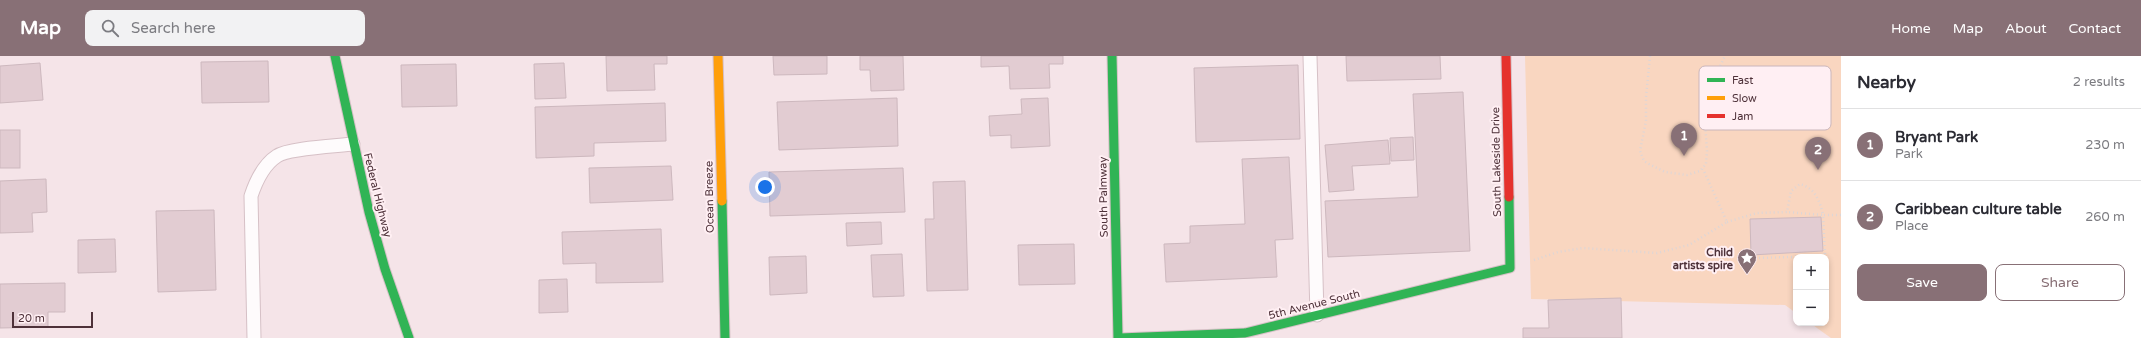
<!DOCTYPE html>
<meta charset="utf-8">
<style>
body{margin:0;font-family:"Varela Round",sans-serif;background:#f2f2f3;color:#2b2b33}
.controls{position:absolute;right:12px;bottom:12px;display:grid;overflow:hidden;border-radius:8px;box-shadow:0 2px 6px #0003}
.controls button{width:36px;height:36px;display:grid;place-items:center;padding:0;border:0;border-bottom:1px solid #e1e1e2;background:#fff;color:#2b2b33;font:20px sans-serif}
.scale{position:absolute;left:12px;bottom:10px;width:81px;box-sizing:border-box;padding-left:4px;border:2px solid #4e3139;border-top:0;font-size:11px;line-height:14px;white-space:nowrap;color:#4e3139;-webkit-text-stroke:3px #ffeff3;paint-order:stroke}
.you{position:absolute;left:765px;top:131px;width:14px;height:14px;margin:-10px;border:3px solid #fff;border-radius:50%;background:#1a73e8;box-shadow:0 0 0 6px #1a73e833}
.badge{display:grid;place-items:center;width:26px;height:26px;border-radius:50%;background:#887076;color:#fff;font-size:13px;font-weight:700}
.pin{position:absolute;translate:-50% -33px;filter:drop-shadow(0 1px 2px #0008)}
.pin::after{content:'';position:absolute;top:21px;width:14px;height:12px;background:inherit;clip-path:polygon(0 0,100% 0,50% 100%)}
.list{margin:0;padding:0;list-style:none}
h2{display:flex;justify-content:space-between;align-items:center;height:52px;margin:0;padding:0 16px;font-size:17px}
h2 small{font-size:13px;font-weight:400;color:#7c7c81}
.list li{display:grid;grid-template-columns:26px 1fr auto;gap:12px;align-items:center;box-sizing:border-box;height:72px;padding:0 16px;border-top:1px solid #e1e1e2}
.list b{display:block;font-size:15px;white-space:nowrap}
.list p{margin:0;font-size:13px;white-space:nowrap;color:#7c7c81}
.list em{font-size:13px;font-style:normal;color:#7c7c81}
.actions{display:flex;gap:8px;padding:12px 16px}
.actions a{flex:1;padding:9px 0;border:1px solid #887076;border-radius:8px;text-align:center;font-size:14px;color:#887076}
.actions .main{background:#887076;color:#fff}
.icon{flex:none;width:22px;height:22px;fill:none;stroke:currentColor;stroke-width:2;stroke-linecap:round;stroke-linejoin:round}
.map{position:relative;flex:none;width:1841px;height:282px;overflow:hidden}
header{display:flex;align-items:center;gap:24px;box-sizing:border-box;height:56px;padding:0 20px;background:#887076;color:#fff}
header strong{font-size:19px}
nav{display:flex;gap:22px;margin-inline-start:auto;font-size:14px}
.search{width:280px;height:36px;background:#f2f2f3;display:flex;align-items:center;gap:10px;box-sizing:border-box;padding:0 14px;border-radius:8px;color:#7c7c81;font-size:15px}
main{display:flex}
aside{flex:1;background:#fff}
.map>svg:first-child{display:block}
.green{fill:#f9d6c0}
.building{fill:#e2ccd2;stroke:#cdb8be}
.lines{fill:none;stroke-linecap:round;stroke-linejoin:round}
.lane-casing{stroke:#d6c0c6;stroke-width:15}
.fast-casing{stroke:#d6c0c6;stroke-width:11}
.slow-casing{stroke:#d6c0c6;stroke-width:11}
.jam-casing{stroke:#d6c0c6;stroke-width:11}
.path{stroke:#dcd6d7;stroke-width:2.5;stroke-dasharray:1 3;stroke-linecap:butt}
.lane{stroke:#fefbfc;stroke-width:13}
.fast{stroke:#30b455;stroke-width:9}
.slow{stroke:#ff9f0a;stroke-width:9}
.jam{stroke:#e5322d;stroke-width:9}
.labels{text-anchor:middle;stroke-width:4;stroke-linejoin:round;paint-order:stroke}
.street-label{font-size:11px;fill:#4e3139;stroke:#ffeff3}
.poi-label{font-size:11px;font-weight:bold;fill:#4e3139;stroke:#ffeff3;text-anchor:end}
.key{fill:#ffeff3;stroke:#cab6bb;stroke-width:1}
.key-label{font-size:11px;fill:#4e3139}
</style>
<header>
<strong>Map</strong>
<div class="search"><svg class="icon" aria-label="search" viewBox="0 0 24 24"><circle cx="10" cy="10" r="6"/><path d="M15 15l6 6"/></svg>Search here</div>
<nav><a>Home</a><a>Map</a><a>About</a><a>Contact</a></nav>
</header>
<main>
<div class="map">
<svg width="1841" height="282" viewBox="0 0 1841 282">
<rect width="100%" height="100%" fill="#f5e4e8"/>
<path class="green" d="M1525 0H1841V282H1831L1810 267H1826V201H1796V257L1785 249 1531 243Z"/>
<g class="building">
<path d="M606 0H667V8H654L655 34 607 35Z"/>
<path d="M773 0H827V18L774 19Z"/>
<path d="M860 0H903L904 34 871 35 870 14H860Z"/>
<path d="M981 0H1063V8H1049L1050 32 1010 33 1009 10 981 11Z"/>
<path d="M1346 0H1440L1441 23 1347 25Z"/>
<path d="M268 5 269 46 202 47 201 6Z"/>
<path d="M40 7 43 44 0 47V10Z"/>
<path d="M564 7 566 42 535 43 534 8Z"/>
<path d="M456 8 457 50 402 51 401 9Z"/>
<path d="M1298 9 1300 83 1196 86 1194 12Z"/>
<path d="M1463 36 1470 195 1328 201 1325 145 1418 141 1413 38Z"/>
<path d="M897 42 898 90 779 94 777 46Z"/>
<path d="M1048 42 1050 90 1011 92V79L990 80 989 60 1022 58 1021 43Z"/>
<path d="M665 47 666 85 594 87V100L536 102 535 51Z"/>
<rect x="0" y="74" width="20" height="38"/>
<path d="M1413 81 1414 104 1391 105 1390 82Z"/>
<path d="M1388 84 1390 108 1352 110 1354 134 1329 136 1325 89Z"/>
<path d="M1289 101 1293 183 1275 184 1277 221 1166 226 1164 188 1190 187V170L1245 168 1242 103Z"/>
<path d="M671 110 673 144 590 147 589 112Z"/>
<path d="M903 112 905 156 770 160 769 116Z"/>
<path d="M46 123 47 156 32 157 33 176 0 177V125Z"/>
<path d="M965 125 968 234 927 235 925 163H934L933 126Z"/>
<path d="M214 154 216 234 158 236 156 155Z"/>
<path d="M1821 161 1823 195 1751 199 1750 163Z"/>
<path d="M881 166 882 188 847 190 846 167Z"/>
<path d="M661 173 663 226 596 227V207L563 208 562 176Z"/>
<path d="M115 183 116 216 78 217V184Z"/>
<path d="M1074 188 1075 228 1019 229 1018 189Z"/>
<path d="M902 198 904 240 873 241 871 199Z"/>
<path d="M806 200 807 237 770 239 769 201Z"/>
<path d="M567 223 568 256 539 257V224Z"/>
<path d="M65 227V256H48V271L0 272V228Z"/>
<path d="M1621 242 1622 282H1523V272H1549L1548 244Z"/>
</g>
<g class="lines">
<g class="lane-casing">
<g id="lane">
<path d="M1310 0 1317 259"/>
<path d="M254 282 251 140C256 125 263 109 277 100 288 92 337 90 353 88"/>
</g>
</g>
<g class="fast-casing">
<g id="fast">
<path d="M335 0 369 156 385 213 409 282"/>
<path d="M1112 0 1118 282"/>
<path d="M722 145 725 282"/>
<path d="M1120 282 1245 277 1510 212 1509 141"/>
</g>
</g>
<g class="slow-casing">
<path id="slow" d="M718 0 722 145"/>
</g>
<g class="jam-casing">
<path id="jam" d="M1506 0 1509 141"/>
</g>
<g class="path">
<path d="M1650 0 1646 41V65L1640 95 1644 105 1649 108 1665 116 1687 119 1700 115 1706 108 1707 95 1705 66 1715 20 1725 0"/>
<path d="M1727 166 1757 157 1787 156 1791 135 1800 128C1815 132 1820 145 1823 159L1787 156"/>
<path d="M1755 202 1825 200 1823 159H1841"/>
<path d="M1534 204 1558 196 1583 192 1657 197 1689 189 1727 166 1703 113"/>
</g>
<use href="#lane" class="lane"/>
<use href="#fast" class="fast"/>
<use href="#slow" class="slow"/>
<use href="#jam" class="jam"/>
</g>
<defs>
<g id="sight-pin" transform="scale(1)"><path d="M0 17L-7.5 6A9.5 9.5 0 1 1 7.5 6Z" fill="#887076" stroke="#ffeff3"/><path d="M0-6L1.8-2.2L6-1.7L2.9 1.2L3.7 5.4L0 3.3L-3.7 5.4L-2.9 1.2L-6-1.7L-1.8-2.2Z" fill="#fff"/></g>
</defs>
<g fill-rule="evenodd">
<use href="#sight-pin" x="1747" y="202"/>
</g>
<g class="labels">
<g class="street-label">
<text transform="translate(1496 106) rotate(-91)" y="4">South Lakeside Drive</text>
<text transform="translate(378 139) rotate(76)" y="4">Federal Highway</text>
<text transform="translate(709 141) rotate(-91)" y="4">Ocean Breeze</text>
<text transform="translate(1103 141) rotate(-91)" y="4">South Palmway</text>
<text transform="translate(1314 248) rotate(-14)" y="4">5th Avenue South</text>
</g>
<g class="poi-label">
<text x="1733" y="200">Child<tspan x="1733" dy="13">artists spire</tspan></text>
</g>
</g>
<rect x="1699" y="10" width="132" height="64" rx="6" class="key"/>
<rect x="1707" y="22" width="18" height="4" fill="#30b455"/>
<rect x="1707" y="40" width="18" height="4" fill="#ff9f0a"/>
<rect x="1707" y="58" width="18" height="4" fill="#e5322d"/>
<g class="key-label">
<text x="1732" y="28">Fast</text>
<text x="1732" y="46">Slow</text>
<text x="1732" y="64">Jam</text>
</g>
</svg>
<div class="controls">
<button>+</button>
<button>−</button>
</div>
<div class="scale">20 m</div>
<div class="you"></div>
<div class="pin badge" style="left:1684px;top:100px">1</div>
<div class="pin badge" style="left:1818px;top:114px">2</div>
</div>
<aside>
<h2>Nearby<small>2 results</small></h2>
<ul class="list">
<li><span class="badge">1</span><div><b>Bryant Park</b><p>Park</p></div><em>230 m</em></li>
<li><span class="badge">2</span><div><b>Caribbean culture table</b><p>Place</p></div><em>260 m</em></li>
</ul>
<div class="actions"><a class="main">Save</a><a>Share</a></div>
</aside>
</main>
